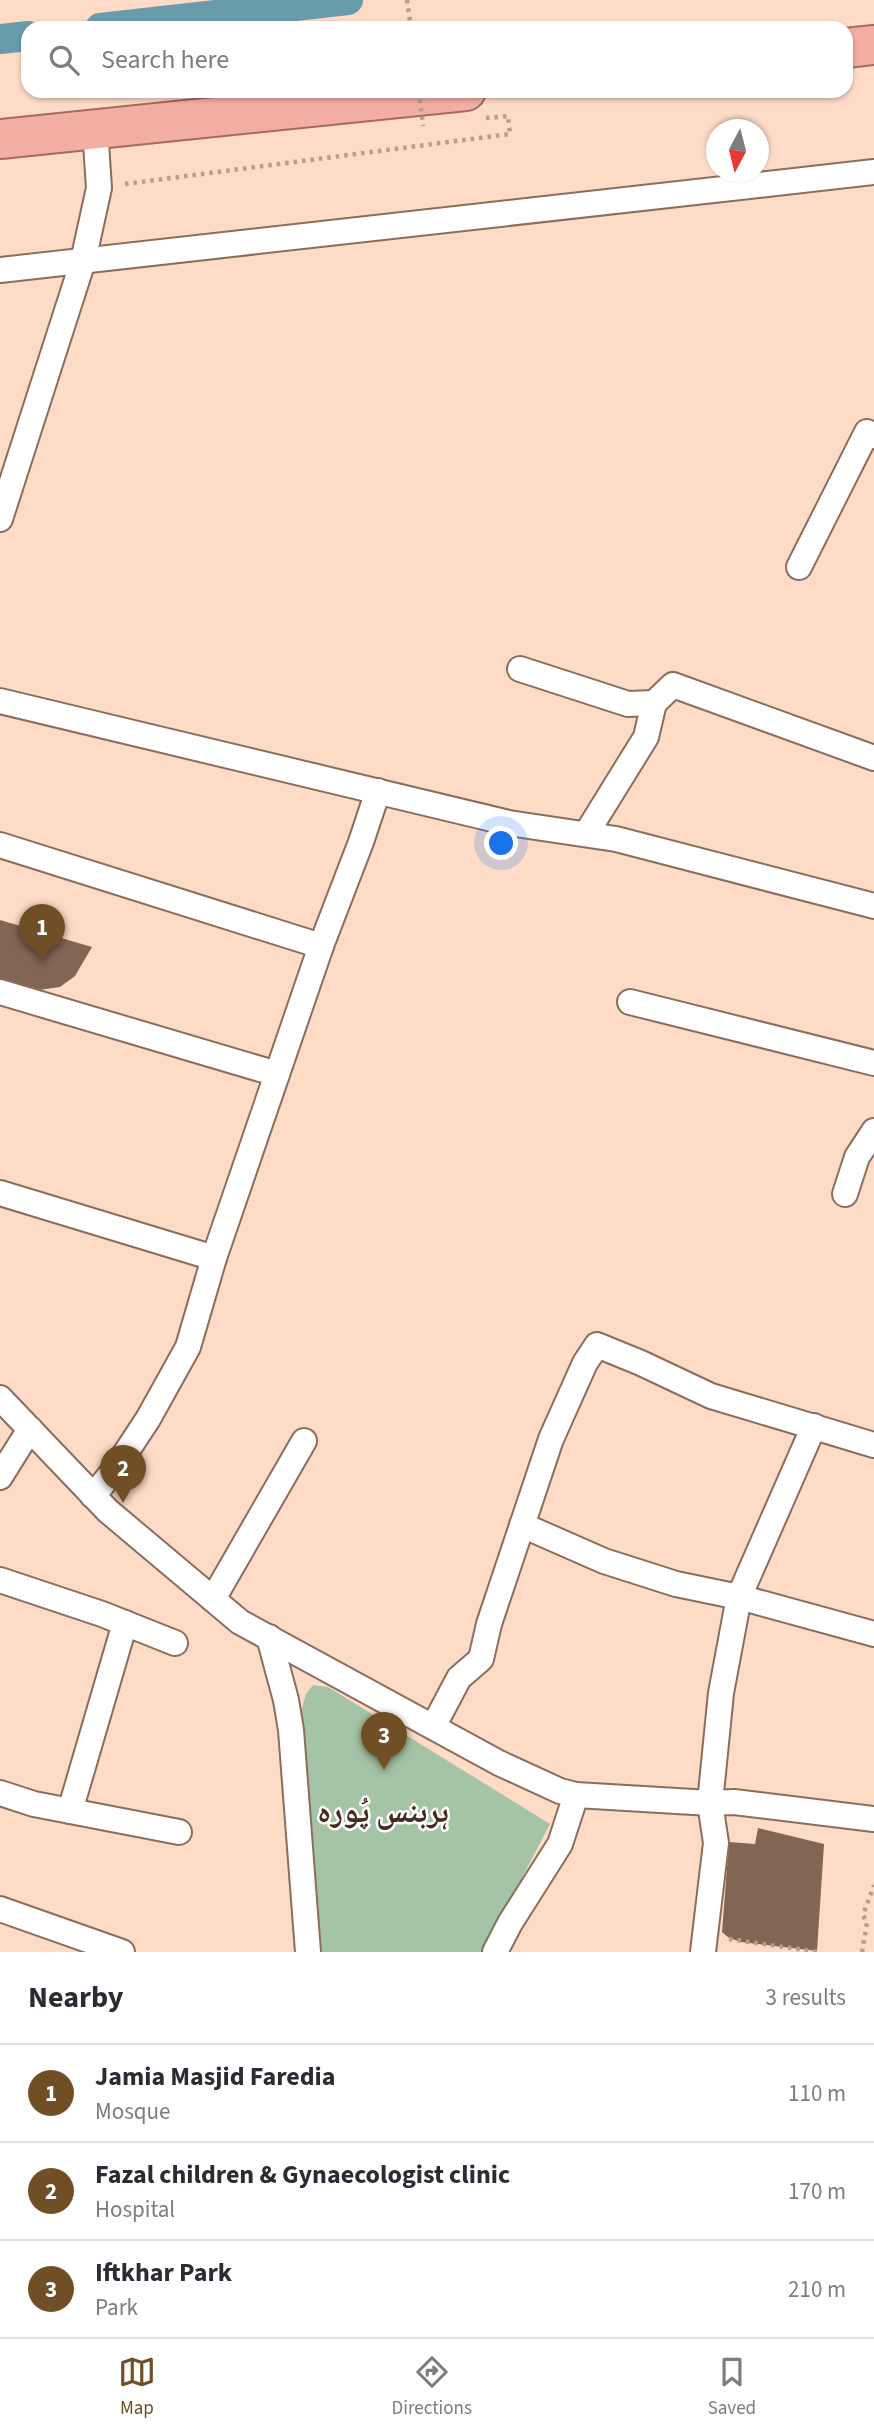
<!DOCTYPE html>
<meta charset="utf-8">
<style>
body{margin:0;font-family:"Source Sans 3","Noto Naskh Arabic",sans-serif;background:#f7f7f7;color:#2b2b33}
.compass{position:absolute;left:706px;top:119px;width:63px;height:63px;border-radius:50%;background:#fff;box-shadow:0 2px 5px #0004;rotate:187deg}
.you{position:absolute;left:502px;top:844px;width:24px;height:24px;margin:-18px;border:5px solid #fff;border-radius:50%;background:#1a73e8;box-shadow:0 0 0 10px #1a73e833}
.badge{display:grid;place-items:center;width:46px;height:46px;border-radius:50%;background:#704f26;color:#fff;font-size:23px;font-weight:700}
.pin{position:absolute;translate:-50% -58px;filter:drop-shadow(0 2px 4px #0008)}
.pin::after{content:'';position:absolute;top:37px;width:24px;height:21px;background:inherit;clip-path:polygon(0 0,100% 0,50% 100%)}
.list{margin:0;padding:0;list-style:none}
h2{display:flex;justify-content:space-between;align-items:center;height:91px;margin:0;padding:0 28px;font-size:30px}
h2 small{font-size:23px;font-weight:400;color:#7c7c81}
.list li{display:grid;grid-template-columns:46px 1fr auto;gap:21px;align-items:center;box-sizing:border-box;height:98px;padding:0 28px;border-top:2px solid #e1e1e2}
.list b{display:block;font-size:26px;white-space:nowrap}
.list p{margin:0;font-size:23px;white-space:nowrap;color:#7c7c81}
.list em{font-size:23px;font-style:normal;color:#7c7c81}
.icon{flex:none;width:38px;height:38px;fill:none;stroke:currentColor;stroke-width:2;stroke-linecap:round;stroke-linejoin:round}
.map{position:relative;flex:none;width:874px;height:1952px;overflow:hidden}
.search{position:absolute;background:#fff;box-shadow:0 2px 5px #0004;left:21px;right:21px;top:21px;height:77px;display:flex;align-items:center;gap:18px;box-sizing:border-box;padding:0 24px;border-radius:21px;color:#7c7c81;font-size:26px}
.sheet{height:385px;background:#fff}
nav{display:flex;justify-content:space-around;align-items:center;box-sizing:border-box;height:98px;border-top:2px solid #e1e1e2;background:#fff;font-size:19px;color:#7c7c81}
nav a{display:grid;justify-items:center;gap:4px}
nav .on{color:#704f26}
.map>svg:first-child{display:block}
.green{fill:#a5c3a7}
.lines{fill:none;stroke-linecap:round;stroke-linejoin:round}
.canal{stroke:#699cab;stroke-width:30}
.building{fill:#836553}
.minor-casing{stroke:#8c6d5c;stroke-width:28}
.trunk-casing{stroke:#a6695f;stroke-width:42}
.path{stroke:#b89c8c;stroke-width:4.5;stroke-dasharray:3.5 5;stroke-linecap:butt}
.minor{stroke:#fff;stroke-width:24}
.trunk{stroke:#f3aea4;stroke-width:38}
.path-bridge{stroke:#b89c8c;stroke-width:4.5;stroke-dasharray:3.5 5;stroke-linecap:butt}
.labels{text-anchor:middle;stroke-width:5;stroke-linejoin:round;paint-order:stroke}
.district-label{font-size:32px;font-weight:bold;fill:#462c1c;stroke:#fff}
</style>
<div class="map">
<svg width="874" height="1952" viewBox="0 0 874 1952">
<rect width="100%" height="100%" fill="#fedbc7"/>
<path class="green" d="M313 1685 328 1687 550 1824 483 1952H322L300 1715 306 1694Z"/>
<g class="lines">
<g class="canal">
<path d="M100 28 348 0"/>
<path d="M0 39 28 36"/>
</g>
</g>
<g class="building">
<path d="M0 920 92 947 75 976 60 987 32 991 0 980Z"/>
<path d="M758 1828 824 1844 817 1951 741 1942 729 1938 722 1932 729 1842 755 1844Z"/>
</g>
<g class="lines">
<g class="minor-casing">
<g id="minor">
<path d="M0 270 874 172"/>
<path d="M0 519 83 261 99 188 95 128"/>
<path d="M799 567 867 432 874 436"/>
<path d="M520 669 628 704 654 703 673 685 874 758"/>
<path d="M0 701 509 823 616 839 874 906"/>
<path d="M586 834 646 737 654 703"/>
<path d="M0 845 321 946"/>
<path d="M0 992 277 1074"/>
<path d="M630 1002 874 1063"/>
<path d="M0 1193 214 1258"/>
<path d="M845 1194 857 1157 874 1131"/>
<path d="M0 1398 108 1511 240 1622 499 1763 560 1791 576 1795 710 1803 721 1693 739 1597 814 1426"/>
<path d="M0 1477 30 1429"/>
<path d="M93 1496 115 1469 148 1419 188 1347 214 1258 321 946 361 842 378 791"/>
<path d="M522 1525 604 1561 676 1584 739 1597 874 1634"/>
<path d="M0 1580 102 1614 175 1643"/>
<path d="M213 1599 304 1441"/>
<path d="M269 1637 286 1700 291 1730 308 1952"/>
<path d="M433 1727 459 1678 481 1659 489 1624 551 1439 585 1363 597 1345 641 1363 711 1396 874 1445"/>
<path d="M0 1793 34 1804 179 1832"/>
<path d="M70 1811 125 1623"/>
<path d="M0 1909 122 1952"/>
<path d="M495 1952 510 1923 560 1844 576 1795"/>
<path d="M703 1952 716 1843 710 1803 734 1802 874 1819"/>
</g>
</g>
<g class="trunk-casing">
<g id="trunk">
<path d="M846 48 874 45"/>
<path d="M0 139 466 91"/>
</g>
</g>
<g class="path">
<path d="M407 0 411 28"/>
<path d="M125 184 510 134 508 116 486 118"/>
<path d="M729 1939 818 1952"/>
<path d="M862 1952 867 1923 863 1915 874 1885"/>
</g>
<use href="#minor" class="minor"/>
<use href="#trunk" class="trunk"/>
<path class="path-bridge" d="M419 91 423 126"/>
</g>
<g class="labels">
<g class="district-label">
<text x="383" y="1822">ہربنس پُورہ</text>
</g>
</g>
</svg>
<svg class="compass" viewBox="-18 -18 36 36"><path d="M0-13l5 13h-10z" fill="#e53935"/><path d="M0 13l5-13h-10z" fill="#7c7c81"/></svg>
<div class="you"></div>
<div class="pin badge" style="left:42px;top:962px">1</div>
<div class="pin badge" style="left:123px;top:1503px">2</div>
<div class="pin badge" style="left:384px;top:1770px">3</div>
<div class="search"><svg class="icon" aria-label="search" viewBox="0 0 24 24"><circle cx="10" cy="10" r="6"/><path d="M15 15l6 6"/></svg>Search here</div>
</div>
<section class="sheet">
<h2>Nearby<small>3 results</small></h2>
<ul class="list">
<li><span class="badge">1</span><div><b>Jamia Masjid Faredia</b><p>Mosque</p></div><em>110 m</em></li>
<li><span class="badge">2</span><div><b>Fazal children &amp; Gynaecologist clinic</b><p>Hospital</p></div><em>170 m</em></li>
<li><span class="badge">3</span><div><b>Iftkhar Park</b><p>Park</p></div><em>210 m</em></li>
</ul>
</section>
<nav>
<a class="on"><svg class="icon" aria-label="map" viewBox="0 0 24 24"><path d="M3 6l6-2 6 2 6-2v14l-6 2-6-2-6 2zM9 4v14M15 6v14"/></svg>Map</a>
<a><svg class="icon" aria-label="directions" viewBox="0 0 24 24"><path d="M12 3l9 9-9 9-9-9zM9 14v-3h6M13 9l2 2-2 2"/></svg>Directions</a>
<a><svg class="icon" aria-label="saved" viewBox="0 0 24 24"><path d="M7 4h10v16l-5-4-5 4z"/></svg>Saved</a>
</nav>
